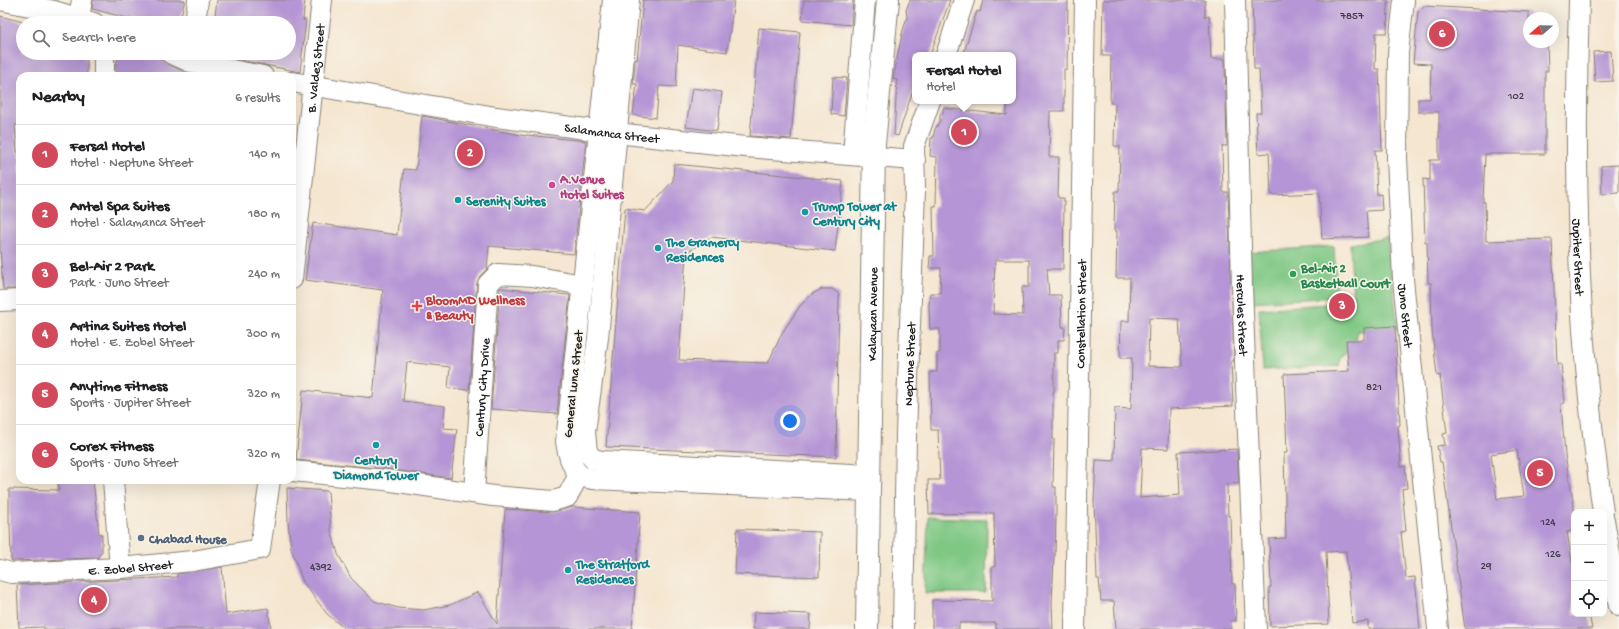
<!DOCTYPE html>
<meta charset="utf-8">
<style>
body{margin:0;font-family:"Gochi Hand",sans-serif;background:#f6f6f6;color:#202124}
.controls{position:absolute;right:12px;bottom:12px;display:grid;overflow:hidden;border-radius:8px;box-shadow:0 4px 16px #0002}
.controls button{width:36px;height:36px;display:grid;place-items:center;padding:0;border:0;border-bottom:1px solid #e0e0e0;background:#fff;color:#202124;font:20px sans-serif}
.compass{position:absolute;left:1523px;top:12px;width:36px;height:36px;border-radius:50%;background:#fff;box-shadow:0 4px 16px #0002;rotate:250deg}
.you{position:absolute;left:790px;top:421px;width:14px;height:14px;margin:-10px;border:3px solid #fff;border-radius:50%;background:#1a73e8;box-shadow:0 0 0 6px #1a73e833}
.badge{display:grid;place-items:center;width:26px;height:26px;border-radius:50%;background:#d1495b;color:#fff;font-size:13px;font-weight:700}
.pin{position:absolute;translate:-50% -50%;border:2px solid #fff;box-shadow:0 1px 4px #0006}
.popup{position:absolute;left:912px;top:52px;width:104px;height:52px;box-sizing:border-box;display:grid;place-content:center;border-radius:8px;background:#fff;filter:drop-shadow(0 1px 3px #0005);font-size:13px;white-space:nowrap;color:#757577}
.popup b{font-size:15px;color:#202124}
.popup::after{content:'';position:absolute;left:50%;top:100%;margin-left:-8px;border:8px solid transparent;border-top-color:#fff}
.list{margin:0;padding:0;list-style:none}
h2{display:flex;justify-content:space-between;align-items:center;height:52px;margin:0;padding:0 16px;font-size:17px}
h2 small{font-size:13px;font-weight:400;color:#757577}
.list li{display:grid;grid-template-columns:26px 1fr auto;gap:12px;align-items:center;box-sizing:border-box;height:60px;padding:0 16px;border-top:1px solid #e0e0e0}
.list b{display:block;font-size:15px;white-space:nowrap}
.list p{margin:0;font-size:13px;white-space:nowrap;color:#757577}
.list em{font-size:13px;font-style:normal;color:#757577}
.icon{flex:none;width:22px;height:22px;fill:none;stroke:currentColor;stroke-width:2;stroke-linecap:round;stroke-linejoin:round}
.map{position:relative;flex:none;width:1619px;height:629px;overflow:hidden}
.search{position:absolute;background:#fff;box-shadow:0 4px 16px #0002;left:16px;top:16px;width:280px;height:44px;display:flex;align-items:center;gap:10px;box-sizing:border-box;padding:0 14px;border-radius:22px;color:#757577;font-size:15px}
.panel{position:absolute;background:#fff;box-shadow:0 4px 16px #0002;left:16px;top:72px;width:280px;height:412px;border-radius:12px}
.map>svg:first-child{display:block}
.green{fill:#7fc884;stroke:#4e7250}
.building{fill:#b595d5;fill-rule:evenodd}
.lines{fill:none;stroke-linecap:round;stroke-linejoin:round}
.minor-casing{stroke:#888176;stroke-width:22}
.major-casing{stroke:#888176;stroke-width:24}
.minor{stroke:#fff;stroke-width:20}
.major{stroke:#fff;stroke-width:22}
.hotel-dot{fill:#d1479c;stroke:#f7f3e8;stroke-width:1.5}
.culture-dot{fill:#0f9aa8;stroke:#f7f3e8;stroke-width:1.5}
.leisure-dot{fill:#2e9e5b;stroke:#f7f3e8;stroke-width:1.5}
.health-dot{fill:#e0444e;stroke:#f7f3e8;stroke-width:1.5}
.service-dot{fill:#5c6f8a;stroke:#f7f3e8;stroke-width:1.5}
.labels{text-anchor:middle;stroke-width:3;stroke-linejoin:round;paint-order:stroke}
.number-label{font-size:11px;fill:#423a4a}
.street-label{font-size:13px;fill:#1c1c1c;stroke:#f7f3e8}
.hotel-label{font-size:13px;font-weight:bold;fill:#b23c85;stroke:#f7f3e8;text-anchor:start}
.culture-label{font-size:13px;font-weight:bold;fill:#0d838f;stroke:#f7f3e8;text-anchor:start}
.leisure-label{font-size:13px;font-weight:bold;fill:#27864d;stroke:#f7f3e8;text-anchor:start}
.health-label{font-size:13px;font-weight:bold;fill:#be3a42;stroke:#f7f3e8;text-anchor:start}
.service-label{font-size:13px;font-weight:bold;fill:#4e5e75;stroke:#f7f3e8;text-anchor:start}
</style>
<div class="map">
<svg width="1619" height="629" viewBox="0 0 1619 629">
<rect width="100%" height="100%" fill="#f7f3e8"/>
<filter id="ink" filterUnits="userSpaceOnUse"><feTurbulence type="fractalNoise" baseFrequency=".025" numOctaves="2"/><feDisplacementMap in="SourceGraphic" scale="8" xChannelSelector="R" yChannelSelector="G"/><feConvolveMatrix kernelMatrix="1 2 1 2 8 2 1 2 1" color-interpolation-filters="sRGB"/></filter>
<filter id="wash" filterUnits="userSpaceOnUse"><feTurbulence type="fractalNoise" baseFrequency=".012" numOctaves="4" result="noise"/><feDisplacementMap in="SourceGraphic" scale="16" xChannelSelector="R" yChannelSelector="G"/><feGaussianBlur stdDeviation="0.9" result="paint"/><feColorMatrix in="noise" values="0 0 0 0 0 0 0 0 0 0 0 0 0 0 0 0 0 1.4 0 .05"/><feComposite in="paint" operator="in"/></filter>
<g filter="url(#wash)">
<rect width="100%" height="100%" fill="#f5e6d0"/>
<g class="green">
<path d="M1387 238 1398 329 1357 331 1356 340 1340 358 1339 366 1263 370 1259 309 1353 302 1350 244Z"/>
<path d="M1334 246 1337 297 1252 302 1249 252Z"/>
<path d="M928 517 987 519 986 593H925Z"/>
</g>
<g id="blocks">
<g class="building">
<path d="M93 0H185L179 23H147L92 9Z"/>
<path d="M217 0H305L303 20H306L300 72 235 59V53H289V23H214Z"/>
<path d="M643 0H734L727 52 678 45 676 87 659 86 656 118 633 115 637 84H633L635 65V59L637 60Z"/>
<path d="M804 0H853L851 25 802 20Z"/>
<path d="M910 0H950L930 55H915V84L898 136 894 135 897 80 893 79 902 34 907 17 906 10Z"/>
<path d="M983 0H1068L1067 69H1064V111H1050L1049 157H1059L1058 198H1064L1063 269H1047L1049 295H1061L1062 327H1065L1064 340H1058V353H1054V392H1053V439H1054L1053 487H1056V513L1055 556H1054L1052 602 1053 629H996V623H959V629H932V600L992 601V567H995L994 513 929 514 928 480H940L938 430H931L930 372H937V353H940V329H930L929 306 930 293H940L941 268H929L930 256H934L933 206H936L937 157 930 156 931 138H933L935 129 940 121V114H943V108L1007 115V101H1013V55H963L977 11 980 12ZM995 260H1029V287H1022L1023 315 993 314Z"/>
<path d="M1103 0H1205V17L1209 16 1211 59H1225L1227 146H1222L1223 192H1228L1234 361H1231L1233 406 1169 409 1168 449 1142 448 1140 498 1180 495 1178 452 1237 449 1239 483 1227 484 1228 516H1230L1232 584H1235L1236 621H1231V629H1116L1114 601H1101L1099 579H1097L1094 500 1096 460 1114 461 1115 408 1131 409 1132 358H1120L1121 321H1129L1130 278H1116L1117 231H1114L1115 191H1119L1120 146H1114L1115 103H1110L1111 56H1102ZM1149 318 1179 319 1182 367 1148 366Z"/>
<path d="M1252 0H1388L1387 33H1376L1375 69H1379L1382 150H1375L1377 195 1381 194 1382 210 1366 211 1368 237 1322 239 1319 193 1271 195 1269 153 1258 154 1256 113H1261L1259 69H1254Z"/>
<path d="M1424 6 1529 12V42H1547L1548 71H1545V154H1485L1483 202H1485L1486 241 1552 239 1557 364H1561L1565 403 1561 404 1565 455 1574 506V531L1567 532 1574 574V614H1589L1592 629H1465L1442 462H1440L1437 446 1445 445 1443 434 1447 433 1440 375 1437 376 1432 330 1431 283H1428L1427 242H1425L1423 179 1430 180V160H1439V112H1418V99H1430L1431 64 1413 63 1418 12ZM1517 450 1524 496 1497 499 1491 454Z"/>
<path d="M0 16 23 22V53H86V60H87V76H20V104H17L18 125H15L17 152H20V289H3L0 248Z"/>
<path d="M759 28 800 32 791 139 750 136Z"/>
<path d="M1611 51 1613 81 1595 82 1593 52Z"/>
<path d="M119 53 159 54 161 60 186 73 187 76H116V64Z"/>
<path d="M833 77 847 78 844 116 831 114Z"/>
<path d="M692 88 722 92 717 131 686 127Z"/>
<path d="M422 116 526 136V135L586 141 574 254 489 246 487 269 480 276 477 283 469 390 448 388 450 367 407 362 403 401 445 406 443 428 457 429 451 478 386 469 296 460 303 390 373 398 383 290 305 280 313 223 397 235 404 169 416 170Z"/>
<path d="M674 164 843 181 835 251 711 237 686 253 679 360 768 363 782 333 800 306 812 294 822 289H832L839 294 836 457 606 447 625 208 645 211 673 181Z"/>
<path d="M1619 165V193L1602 194 1601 166Z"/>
<path d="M500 288 570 295 557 414 491 409Z"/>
<path d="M1395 326 1400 425 1398 426 1401 467 1405 466 1407 488 1402 489 1406 531 1401 532 1406 578 1415 577 1420 629H1368V621L1352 623 1346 551 1326 552 1329 624 1270 626 1269 587H1271L1269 539 1286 538 1284 453H1287L1284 374 1349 371 1346 340H1364V328Z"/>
<path d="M58 480H93L99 534H102V551L97 558 12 561 11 560 10 524H9V489L59 490Z"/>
<path d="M287 488 328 491 331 530 338 554 351 578 374 601 398 608 424 610 450 605 478 592 497 624 505 509 552 512 573 507 640 512 632 629H345L327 614 303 582 291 548 288 522Z"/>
<path d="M737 529 820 532 819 577 735 574Z"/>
<path d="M222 567 226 614 268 608 271 629H44V627L19 628 17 585 177 577V574Z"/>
<path d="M754 612 811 614 810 629H753Z"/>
</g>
</g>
</g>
<g filter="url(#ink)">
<use href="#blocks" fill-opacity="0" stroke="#888176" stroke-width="1"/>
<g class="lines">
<g class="minor-casing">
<g id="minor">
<path d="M0 0 54 11 94 23"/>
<path d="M613 0 566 442C567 450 572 470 580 475 583 477 589 478 592 479L869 491"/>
<path d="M629 0 598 338 585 432 587 452 593 459 602 461 870 475"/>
<path id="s1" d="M1235 0 1242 287 1256 629"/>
<path id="s2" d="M1404 0 1398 53 1397 158 1403 279 1438 629"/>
<path id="s3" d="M1579 0C1576 91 1576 183 1580 275 1583 354 1592 434 1603 512"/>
<path d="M79 18 82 0"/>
<path d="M195 23 198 0"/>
<path d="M104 53V76"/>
<path d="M170 53 191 62 263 76"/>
<path d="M946 55 964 0"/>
<path id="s4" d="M292 82 496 117 616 133 745 147 915 160"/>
<path d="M853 155 865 0"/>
<path id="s5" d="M292 279 322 0"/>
<path d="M0 301 20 300"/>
<path d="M292 471 385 480 493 496 553 501 567 497 579 475"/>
<path d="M113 480 120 568"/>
<path id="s6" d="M474 493 488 284 498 274 532 276 583 285"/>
<path d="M1604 520 1619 606"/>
<path id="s7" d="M0 570 11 573 120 568 193 561 260 549 270 480"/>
<path id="s8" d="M903 629 906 434 915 190 914 146 930 101"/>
<path id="s9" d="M1075 629 1085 0"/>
</g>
</g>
<g class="major-casing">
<g id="major">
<path id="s10" d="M867 629 874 144 888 0"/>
</g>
</g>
<use href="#minor" class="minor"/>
<use href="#major" class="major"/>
</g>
</g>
<circle class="hotel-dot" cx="552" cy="185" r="4"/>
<g class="culture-dot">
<circle cx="458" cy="200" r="4"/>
<circle cx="805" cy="212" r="4"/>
<circle cx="658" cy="248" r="4"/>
<circle cx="376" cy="445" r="4"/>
<circle cx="568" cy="570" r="4"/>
</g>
<circle class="leisure-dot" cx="1293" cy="274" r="4"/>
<path class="health-dot" d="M415 300h4v4h4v4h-4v4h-4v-4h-4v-4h4z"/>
<circle class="service-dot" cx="141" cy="538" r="4"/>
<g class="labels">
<g class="number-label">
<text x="1352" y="19">7857</text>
<text x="1516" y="99">102</text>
<text x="1374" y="390">821</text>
<text x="1548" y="525">124</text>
<text x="1553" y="557">126</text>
<text x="1486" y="569">29</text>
<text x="321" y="570">4392</text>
</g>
<g class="street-label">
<text dy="5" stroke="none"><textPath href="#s5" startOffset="212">B. Valdez Street</textPath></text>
<text dy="5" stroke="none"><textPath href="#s4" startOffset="324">Salamanca Street</textPath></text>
<text dy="5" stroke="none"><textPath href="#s3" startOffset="257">Jupiter Street</textPath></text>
<text dy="5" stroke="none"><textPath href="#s10" startOffset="315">Kalayaan Avenue</textPath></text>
<text dy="5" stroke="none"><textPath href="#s9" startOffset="315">Constellation Street</textPath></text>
<text dy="5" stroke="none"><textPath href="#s1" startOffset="315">Hercules Street</textPath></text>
<text dy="5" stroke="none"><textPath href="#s2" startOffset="316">Juno Street</textPath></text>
<text dy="5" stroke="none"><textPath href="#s8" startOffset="265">Neptune Street</textPath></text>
<text transform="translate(572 384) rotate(-84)" y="5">General Luna Street</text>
<text dy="5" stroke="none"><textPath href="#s6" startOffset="106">Century City Drive</textPath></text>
<text dy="5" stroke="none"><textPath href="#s7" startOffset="131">E. Zobel Street</textPath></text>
</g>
<g class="hotel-label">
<text x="560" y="183">A.Venue<tspan x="560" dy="15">Hotel Suites</tspan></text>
</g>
<g class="culture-label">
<text x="466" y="205">Serenity Suites</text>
<text x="813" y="210">Trump Tower at<tspan x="813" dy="15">Century City</tspan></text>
<text x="666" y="246">The Gramercy<tspan x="666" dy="15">Residences</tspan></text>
<text x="376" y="464" text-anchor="middle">Century<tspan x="376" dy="15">Diamond Tower</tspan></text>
<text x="576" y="568">The Stratford<tspan x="576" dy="15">Residences</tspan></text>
</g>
<g class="leisure-label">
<text x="1301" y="272">Bel-Air 2<tspan x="1301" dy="15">Basketball Court</tspan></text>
</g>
<g class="health-label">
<text x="426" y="304">BloomMD Wellness<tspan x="426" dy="15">&amp; Beauty</tspan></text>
</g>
<g class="service-label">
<text x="149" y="543">Chabad House</text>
</g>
</g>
</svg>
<div class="controls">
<button>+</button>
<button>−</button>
<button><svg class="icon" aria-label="locate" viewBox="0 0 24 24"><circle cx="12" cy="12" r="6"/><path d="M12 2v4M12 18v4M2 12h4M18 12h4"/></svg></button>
</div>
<svg class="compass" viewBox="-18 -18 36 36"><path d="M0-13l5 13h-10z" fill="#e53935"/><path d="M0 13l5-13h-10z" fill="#757577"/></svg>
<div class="you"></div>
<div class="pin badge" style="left:964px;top:132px">1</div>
<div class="popup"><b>Fersal Hotel</b>Hotel</div>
<div class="pin badge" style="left:470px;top:153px">2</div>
<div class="pin badge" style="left:1342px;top:306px">3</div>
<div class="pin badge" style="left:94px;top:600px">4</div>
<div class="pin badge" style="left:1540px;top:473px">5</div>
<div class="pin badge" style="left:1442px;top:34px">6</div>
<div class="search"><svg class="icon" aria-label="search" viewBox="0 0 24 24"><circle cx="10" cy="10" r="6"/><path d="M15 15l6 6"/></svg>Search here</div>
<section class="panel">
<h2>Nearby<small>6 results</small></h2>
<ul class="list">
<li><span class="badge">1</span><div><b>Fersal Hotel</b><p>Hotel · Neptune Street</p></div><em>140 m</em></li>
<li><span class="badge">2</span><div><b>Antel Spa Suites</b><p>Hotel · Salamanca Street</p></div><em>180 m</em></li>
<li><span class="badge">3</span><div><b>Bel-Air 2 Park</b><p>Park · Juno Street</p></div><em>240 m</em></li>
<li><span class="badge">4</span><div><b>Artina Suites Hotel</b><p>Hotel · E. Zobel Street</p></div><em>300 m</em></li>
<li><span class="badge">5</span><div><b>Anytime Fitness</b><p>Sports · Jupiter Street</p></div><em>320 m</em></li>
<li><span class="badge">6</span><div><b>CoreX Fitness</b><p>Sports · Juno Street</p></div><em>320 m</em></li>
</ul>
</section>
</div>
